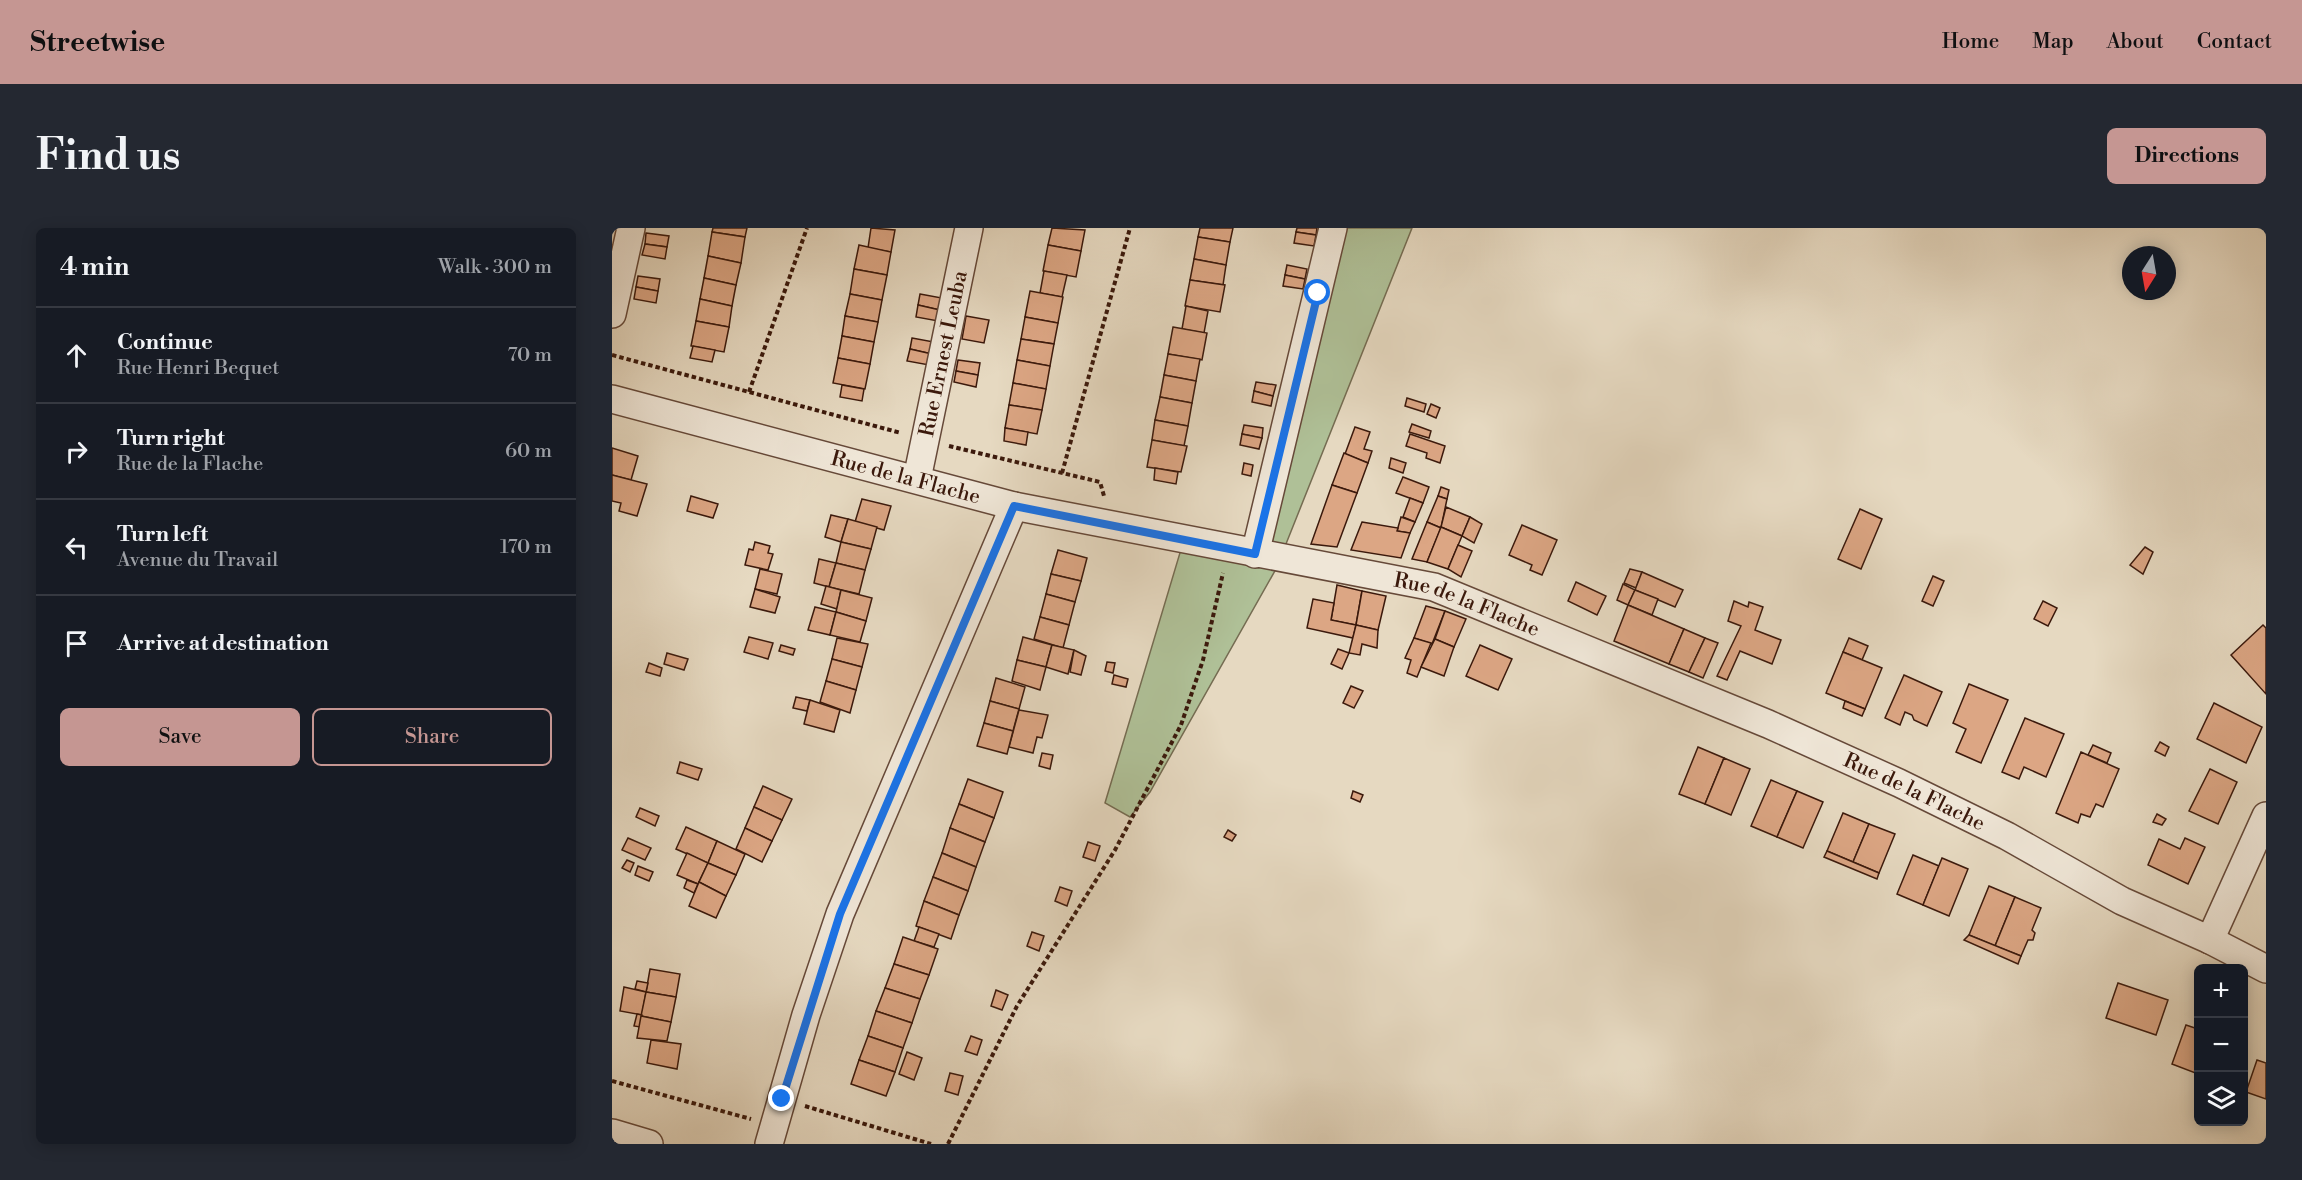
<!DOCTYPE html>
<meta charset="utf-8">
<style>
body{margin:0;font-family:"Libre Bodoni",serif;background:#242831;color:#f1f3f6}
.controls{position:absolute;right:18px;bottom:18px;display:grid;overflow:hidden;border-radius:9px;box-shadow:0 3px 15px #0003}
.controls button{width:54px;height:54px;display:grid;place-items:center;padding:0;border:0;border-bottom:2px solid #363941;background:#171b24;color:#f1f3f6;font:30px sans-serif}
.compass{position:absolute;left:1510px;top:18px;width:54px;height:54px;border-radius:50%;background:#171b24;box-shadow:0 3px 15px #0003;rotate:191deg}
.stop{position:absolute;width:18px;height:18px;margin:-14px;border:4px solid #1a73e8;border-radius:50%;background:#fff}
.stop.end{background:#1a73e8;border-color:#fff;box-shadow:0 2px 6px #0008}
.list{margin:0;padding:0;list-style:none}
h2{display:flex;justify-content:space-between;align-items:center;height:78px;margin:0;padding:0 24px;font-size:26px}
h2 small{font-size:20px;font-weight:400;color:#9ea1a6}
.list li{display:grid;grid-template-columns:39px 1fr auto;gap:18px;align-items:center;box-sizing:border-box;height:96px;padding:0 24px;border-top:2px solid #363941}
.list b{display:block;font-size:22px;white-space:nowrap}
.list p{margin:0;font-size:20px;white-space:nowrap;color:#9ea1a6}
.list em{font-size:20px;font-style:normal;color:#9ea1a6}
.actions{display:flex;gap:12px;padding:18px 24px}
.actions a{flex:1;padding:14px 0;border:2px solid #c59692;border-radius:9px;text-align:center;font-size:21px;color:#c59692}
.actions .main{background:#c59692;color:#111}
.icon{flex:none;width:33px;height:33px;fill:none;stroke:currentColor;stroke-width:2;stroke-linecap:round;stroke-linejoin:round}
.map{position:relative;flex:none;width:1654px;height:916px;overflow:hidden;border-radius:9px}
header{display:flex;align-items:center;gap:36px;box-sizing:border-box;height:84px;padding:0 30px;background:#c59692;color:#111}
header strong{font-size:28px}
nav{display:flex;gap:33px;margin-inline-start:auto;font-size:21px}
.intro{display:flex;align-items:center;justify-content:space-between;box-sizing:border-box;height:144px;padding:0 36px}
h1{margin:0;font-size:42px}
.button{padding:15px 27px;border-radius:9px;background:#c59692;color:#111;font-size:21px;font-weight:700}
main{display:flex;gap:36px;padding:0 36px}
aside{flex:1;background:#171b24;border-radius:9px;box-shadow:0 3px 15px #0003}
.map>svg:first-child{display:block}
.green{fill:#afc097;stroke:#756c52;stroke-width:1.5}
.building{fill:#dca684;stroke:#3b190c;stroke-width:1.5}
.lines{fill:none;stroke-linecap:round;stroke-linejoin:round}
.street-casing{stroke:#664939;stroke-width:30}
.path{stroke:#3b190c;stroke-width:4;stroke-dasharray:4.5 3;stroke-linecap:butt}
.street{stroke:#efe6d7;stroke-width:27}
.route{stroke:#1a73e8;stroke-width:8}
.labels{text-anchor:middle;stroke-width:4.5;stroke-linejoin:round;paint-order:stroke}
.street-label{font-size:21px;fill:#3b190c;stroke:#efe6d7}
</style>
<header>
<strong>Streetwise</strong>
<nav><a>Home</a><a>Map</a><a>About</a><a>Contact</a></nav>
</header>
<div class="intro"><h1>Find us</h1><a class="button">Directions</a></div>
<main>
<aside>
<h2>4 min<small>Walk · 300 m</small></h2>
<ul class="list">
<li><svg class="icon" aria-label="ahead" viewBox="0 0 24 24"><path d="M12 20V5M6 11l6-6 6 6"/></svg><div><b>Continue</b><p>Rue Henri Bequet</p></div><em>70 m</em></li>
<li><svg class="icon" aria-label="right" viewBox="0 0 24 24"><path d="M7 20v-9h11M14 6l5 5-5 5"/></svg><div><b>Turn right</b><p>Rue de la Flache</p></div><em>60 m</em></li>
<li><svg class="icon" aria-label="left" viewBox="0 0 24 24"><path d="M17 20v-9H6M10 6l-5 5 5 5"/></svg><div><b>Turn left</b><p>Avenue du Travail</p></div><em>170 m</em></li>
<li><svg class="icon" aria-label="arrive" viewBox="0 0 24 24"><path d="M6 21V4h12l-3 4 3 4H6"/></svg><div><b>Arrive at destination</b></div></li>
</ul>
<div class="actions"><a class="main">Save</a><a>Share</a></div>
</aside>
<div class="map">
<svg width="1654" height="916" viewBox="0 0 1654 916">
<rect width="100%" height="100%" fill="#e6d9c1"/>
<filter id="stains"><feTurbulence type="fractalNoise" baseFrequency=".00333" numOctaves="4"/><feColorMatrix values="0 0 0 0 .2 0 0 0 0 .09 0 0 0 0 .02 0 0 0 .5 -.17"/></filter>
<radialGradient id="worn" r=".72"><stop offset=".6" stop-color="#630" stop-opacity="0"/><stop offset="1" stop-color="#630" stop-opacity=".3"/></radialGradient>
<path class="green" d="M726 0H800L664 341 538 564 518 589 493 575 570 318 651 334Z"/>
<g class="building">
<path d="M101 0H135L133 9 100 4Z"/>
<path d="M259 0 283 2 279 24 256 20Z"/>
<path d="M440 0 473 2 469 23 436 17Z"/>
<path d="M588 0H621L618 14 586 9Z"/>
<path d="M685 0H705L704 7 684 4Z"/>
<path d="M100 4 133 9 129 35 96 28Z"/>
<path d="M684 4 704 7 702 18 682 15Z"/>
<path d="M34 5 57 8 55 19 33 16Z"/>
<path d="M586 9 618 14 614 37 582 31Z"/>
<path d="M33 16 55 19 53 31 30 27Z"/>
<path d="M247 17 279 24 275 47 242 41Z"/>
<path d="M436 17 469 23 464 49 431 43Z"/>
<path d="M96 28 129 35 124 57 92 50Z"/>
<path d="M582 31 614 37 611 57 578 52Z"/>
<path d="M675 37 695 41 693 51 673 47Z"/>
<path d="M242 41 275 47 270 72 238 66Z"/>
<path d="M432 43 455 47 450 69 428 65Z"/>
<path d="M673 47 693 51 691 61 671 58Z"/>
<path d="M26 48 48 51 46 63 24 59Z"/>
<path d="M92 50 124 57 120 78 88 71Z"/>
<path d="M578 52 613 57 608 84 573 78Z"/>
<path d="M24 59 46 63 44 75 22 71Z"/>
<path d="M418 63 451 69 446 95 413 89Z"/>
<path d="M238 66 270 72 266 94 233 88Z"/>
<path d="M308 66 330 70 328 82 306 77Z"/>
<path d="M88 71 120 78 117 99 84 93Z"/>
<path d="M306 77 328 82 326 93 304 89Z"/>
<path d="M574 78 596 83 592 105 570 101Z"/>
<path d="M233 88 266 94 262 114 230 108Z"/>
<path d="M354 88 377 92 372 115 350 111Z"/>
<path d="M413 89 446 95 442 116 409 111Z"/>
<path d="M84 93 117 99 112 124 79 118Z"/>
<path d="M561 99 595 105 590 132 556 126Z"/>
<path d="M230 108 262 114 258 136 226 130Z"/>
<path d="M300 110 322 114 320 126 298 121Z"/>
<path d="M409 111 442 116 438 138 405 132Z"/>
<path d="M81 118 103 122 100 134 78 130Z"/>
<path d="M298 121 320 126 317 137 295 133Z"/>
<path d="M556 126 588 131 584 153 552 147Z"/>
<path d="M226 130 258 136 253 161 221 155Z"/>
<path d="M346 132 368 135 366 147 344 143Z"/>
<path d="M405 132 438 138 434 161 401 155Z"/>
<path d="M344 143 366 147 364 159 342 154Z"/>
<path d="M552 147 584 153 580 175 548 169Z"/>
<path d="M644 154 664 157 661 168 642 163Z"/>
<path d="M401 155 434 161 430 182 397 177Z"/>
<path d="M230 157 252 161 250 173 228 169Z"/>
<path d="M642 163 661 168 659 178 640 174Z"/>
<path d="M548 169 580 175 576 198 543 192Z"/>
<path d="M795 170 814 176 812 184 793 178Z"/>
<path d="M819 176 828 180 824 190 815 186Z"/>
<path d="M397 177 430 182 425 206 393 200Z"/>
<path d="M543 192 576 198 572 218 540 212Z"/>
<path d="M800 196 819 203 817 210 797 204Z"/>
<path d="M632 197 651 200 650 210 630 206Z"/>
<path d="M743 199 758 204 752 221 760 223 756 235 733 226Z"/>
<path d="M393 200 416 204 414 217 392 213Z"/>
<path d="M630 206 650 210 647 221 628 217Z"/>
<path d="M798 206 833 218 828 235 814 230 815 225 794 218Z"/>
<path d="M540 212 575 218 569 244 535 239Z"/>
<path d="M0 220 26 228 19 252 0 247Z"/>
<path d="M732 225 756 235 745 265 720 257Z"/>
<path d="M779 230 794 235 791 245 777 240Z"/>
<path d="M632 235 641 237 639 248 630 246Z"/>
<path d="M543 240 566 244 564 256 542 252Z"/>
<path d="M0 247 35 256 25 288 7 283 9 275 0 273Z"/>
<path d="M791 249 817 259 811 275 784 265Z"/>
<path d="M720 257 745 265 725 319 699 316Z"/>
<path d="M829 259 837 262 835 271 826 268Z"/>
<path d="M79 268 106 276 101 290 75 283Z"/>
<path d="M826 268 835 271 829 300 815 294Z"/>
<path d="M798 270 811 275 803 294 791 289Z"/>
<path d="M250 271 279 278 272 302 243 294Z"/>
<path d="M834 279 858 289 850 308 829 299Z"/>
<path d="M1248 281 1270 291 1249 341 1226 331Z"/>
<path d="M219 287 236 291 229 314 213 309Z"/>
<path d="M789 289 803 294 798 305 785 303Z"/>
<path d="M858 289 870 296 862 315 850 308Z"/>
<path d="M236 291 265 299 259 321 229 314Z"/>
<path d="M750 294 786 300 785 303 798 305 789 330 739 322Z"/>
<path d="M815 294 829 300 815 334 800 331Z"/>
<path d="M910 297 945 312 930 347 918 342 920 337 897 327Z"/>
<path d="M829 299 850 308 836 341 815 334Z"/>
<path d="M143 314 158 318 156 325 161 326 156 342 133 337 137 321 141 322Z"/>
<path d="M229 314 259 321 253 342 224 335Z"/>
<path d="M846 317 860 323 849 349 836 341Z"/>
<path d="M1533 319 1541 324 1531 346 1518 337Z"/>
<path d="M446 322 475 330 469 353 439 346Z"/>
<path d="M207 331 224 335 217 359 202 355Z"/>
<path d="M224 335 253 342 247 366 217 359Z"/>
<path d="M148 341 170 346 165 366 143 361Z"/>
<path d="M1018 341 1030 344 1024 360 1012 355Z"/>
<path d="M1030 344 1071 362 1063 379 1023 362Z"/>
<path d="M439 346 469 353 463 374 434 366Z"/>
<path d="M1321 348 1332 353 1321 378 1310 373Z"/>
<path d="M964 354 994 368 985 387 956 373Z"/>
<path d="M1011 356 1023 362 1016 377 1005 372Z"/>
<path d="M725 357 750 363 744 397 719 392Z"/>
<path d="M214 358 229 362 225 381 209 376Z"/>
<path d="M143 361 168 369 163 385 138 379Z"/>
<path d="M229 362 260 370 254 393 224 384Z"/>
<path d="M1023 362 1046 371 1040 387 1016 377Z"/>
<path d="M750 363 774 368 766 402 744 397Z"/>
<path d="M434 366 463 374 457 397 428 389Z"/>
<path d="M701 371 722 375 719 392 744 397 741 410 695 400Z"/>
<path d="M1122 373 1136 379 1137 374 1151 379 1143 402 1169 412 1160 436 1128 423 1115 452 1105 448 1129 398 1116 393Z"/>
<path d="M1431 373 1445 380 1436 398 1422 391Z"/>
<path d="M1016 377 1072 401 1057 436 1002 413Z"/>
<path d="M814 378 833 383 820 416 802 410Z"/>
<path d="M203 379 224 384 218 407 196 402Z"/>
<path d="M833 383 854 391 842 419 823 411Z"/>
<path d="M224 384 254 393 248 414 218 407Z"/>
<path d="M428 389 457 397 451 420 422 411Z"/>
<path d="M744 397 766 402 765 420 750 416 748 427 737 425Z"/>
<path d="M1651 397 1654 400V466L1619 427Z"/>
<path d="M1072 401 1093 410 1077 444 1057 436Z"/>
<path d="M137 409 161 415 156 431 132 424Z"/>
<path d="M411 409 440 417 434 439 405 432Z"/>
<path d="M225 410 256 416 250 439 220 431Z"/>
<path d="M802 410 819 415 805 449 795 445 799 432 793 430Z"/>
<path d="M1093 410 1106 415 1091 450 1077 444Z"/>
<path d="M1237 410 1256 418 1250 432 1231 424Z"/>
<path d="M823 411 842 419 832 448 809 439Z"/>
<path d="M169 417 183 421 181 427 167 423Z"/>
<path d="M440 417 462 422 456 446 434 439Z"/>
<path d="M868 417 900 431 886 462 854 448Z"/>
<path d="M726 421 737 425 730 441 719 436Z"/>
<path d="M462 422 474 428 469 447 458 444Z"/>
<path d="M1231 424 1270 440 1253 481 1214 465Z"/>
<path d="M55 425 76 431 72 442 52 436Z"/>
<path d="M220 431 250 439 244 462 214 453Z"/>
<path d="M405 432 434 439 428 462 400 453Z"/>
<path d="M495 434 503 435 501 445 493 443Z"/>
<path d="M37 435 50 440 48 448 34 444Z"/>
<path d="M502 447 516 451 514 459 500 456Z"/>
<path d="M1292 447 1330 464 1315 498 1302 492 1300 487 1293 484 1288 497 1273 490Z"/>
<path d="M384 450 413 459 407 481 378 473Z"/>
<path d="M214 453 244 462 238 485 208 474Z"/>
<path d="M1357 456 1396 472 1369 535 1344 524 1354 501 1341 495Z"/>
<path d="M739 458 751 463 742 480 731 475Z"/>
<path d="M184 469 198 472 195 483 181 480Z"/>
<path d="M198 472 228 482 222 504 192 496Z"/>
<path d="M378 473 407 481 401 503 372 495Z"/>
<path d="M1233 473 1253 481 1250 488 1231 480Z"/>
<path d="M1602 475 1650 499 1634 535 1585 511Z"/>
<path d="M407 482 436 487 430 510 425 509 421 525 397 519Z"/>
<path d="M1413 490 1452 506 1434 549 1412 539 1407 551 1390 544Z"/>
<path d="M372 495 401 503 395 526 365 518Z"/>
<path d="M1548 514 1557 519 1553 528 1543 523Z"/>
<path d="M1481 517 1499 525 1495 535 1476 527Z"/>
<path d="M1086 519 1112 530 1093 576 1067 566Z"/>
<path d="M1469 524 1507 541 1491 579 1484 576 1478 589 1469 586 1466 595 1444 585Z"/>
<path d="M430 525 441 527 438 541 427 538Z"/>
<path d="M1112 530 1138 541 1119 587 1093 576Z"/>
<path d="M68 534 90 541 86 552 65 545Z"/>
<path d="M1598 541 1625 554 1606 596 1577 583Z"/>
<path d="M356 551 391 564 382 590 347 576Z"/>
<path d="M1159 552 1185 563 1165 609 1139 598Z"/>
<path d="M151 558 180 571 170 592 142 579Z"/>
<path d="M741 563 751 567 748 574 739 570Z"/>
<path d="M1185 563 1211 574 1191 620 1165 609Z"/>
<path d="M347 576 382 590 373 614 338 600Z"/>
<path d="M142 579 170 592 160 613 133 600Z"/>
<path d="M28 580 47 588 43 598 24 589Z"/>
<path d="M1231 585 1257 596 1241 634 1215 623Z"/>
<path d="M1545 586 1554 591 1550 597 1541 594Z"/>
<path d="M1257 596 1283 606 1267 645 1241 634Z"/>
<path d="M74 599 105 613 96 635 64 621Z"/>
<path d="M133 600 160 613 150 634 124 621Z"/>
<path d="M338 600 373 614 364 639 330 625Z"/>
<path d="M616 602 624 607 620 613 612 609Z"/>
<path d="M16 610 39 620 33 632 10 622Z"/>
<path d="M1573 610 1593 619 1576 656 1536 637 1547 611 1568 621Z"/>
<path d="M105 613 133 626 124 647 96 635Z"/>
<path d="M476 614 488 618 483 633 471 629Z"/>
<path d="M1215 623 1267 645 1265 651 1212 629Z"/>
<path d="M75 625 96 635 86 656 65 647Z"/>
<path d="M330 625 364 639 356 663 321 649Z"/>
<path d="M1301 627 1327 638 1311 677 1285 666Z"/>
<path d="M1330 630 1356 641 1337 688 1311 677Z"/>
<path d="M15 632 22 635 18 644 10 640Z"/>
<path d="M96 635 124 647 114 668 87 654Z"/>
<path d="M26 638 41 644 37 653 23 647Z"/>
<path d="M321 649 356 663 347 687 312 673Z"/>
<path d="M75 652 86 656 82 665 72 660Z"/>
<path d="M87 654 114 668 104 690 77 678Z"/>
<path d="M1377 658 1403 669 1383 718 1357 707Z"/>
<path d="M448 659 460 663 455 678 443 673Z"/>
<path d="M1403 669 1429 680 1420 702 1423 705 1421 712H1416L1409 728 1383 718Z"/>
<path d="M312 673 347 687 339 711 304 698Z"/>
<path d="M307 699 327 706 322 719 302 713Z"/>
<path d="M420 704 432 708 427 723 415 718Z"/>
<path d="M1357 707 1409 728 1406 736 1352 712Z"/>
<path d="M291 709 326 721 317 747 282 736Z"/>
<path d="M282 736 317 747 308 771 273 760Z"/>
<path d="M38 741 68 746 64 769 34 764Z"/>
<path d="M25 753 36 755 34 764 23 761Z"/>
<path d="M1506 755 1556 772 1544 807 1494 790Z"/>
<path d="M12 759 34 764 30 787 8 783Z"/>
<path d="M273 760 308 771 300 795 264 783Z"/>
<path d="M384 762 396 767 390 782 379 778Z"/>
<path d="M34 764 64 769 59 794 29 788Z"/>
<path d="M264 783 300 795 291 820 256 808Z"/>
<path d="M25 786 30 787 28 799 22 798Z"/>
<path d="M29 788 59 794 55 813 25 810Z"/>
<path d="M1574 797 1586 801V846L1560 836Z"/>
<path d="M256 808 291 820 283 844 247 832Z"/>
<path d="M359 808 370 812 365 827 353 823Z"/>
<path d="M39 812 69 816 65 841 35 835Z"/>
<path d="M295 824 310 830 302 852 287 846Z"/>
<path d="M247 832 283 844 274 868 239 856Z"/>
<path d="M1645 832 1654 835V871L1634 864Z"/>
<path d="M338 845 351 848 346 867 333 863Z"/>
</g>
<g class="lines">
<g class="street-casing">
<g id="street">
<path d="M0 86 19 0"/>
<path id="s1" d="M0 171 402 278 822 359 1156 496 1287 555 1395 608 1510 673 1598 712 1654 741"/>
<path id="s2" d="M305 251 357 0"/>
<path d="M643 326 721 0"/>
<path d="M1598 712 1654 588"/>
<path d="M0 905 37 916"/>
<path d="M157 916 194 787 228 686 402 278"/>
</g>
</g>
<g class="path">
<path d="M0 127 289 205"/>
<path d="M137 164 195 0"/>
<path d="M337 218 488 254 492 268"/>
<path d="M450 245 518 0"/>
<path d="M0 853 139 891"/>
<path d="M193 878 319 916"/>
<path d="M336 916 405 778 503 622 569 497 591 432 611 345"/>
</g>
<use href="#street" class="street"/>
</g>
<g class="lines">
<path class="route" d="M170 871 228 686 402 278 643 326 706 65"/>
</g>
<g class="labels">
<g class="street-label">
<text dy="7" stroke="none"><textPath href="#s2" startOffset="128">Rue Ernest Leuba</textPath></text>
<text dy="7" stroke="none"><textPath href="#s1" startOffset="304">Rue de la Flache</textPath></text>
<text dy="7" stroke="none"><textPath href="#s1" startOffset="880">Rue de la Flache</textPath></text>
<text dy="7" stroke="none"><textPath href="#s1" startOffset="1366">Rue de la Flache</textPath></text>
</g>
</g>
<rect width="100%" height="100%" filter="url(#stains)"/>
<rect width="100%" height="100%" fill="url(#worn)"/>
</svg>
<div class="controls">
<button>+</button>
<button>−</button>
<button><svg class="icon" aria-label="layers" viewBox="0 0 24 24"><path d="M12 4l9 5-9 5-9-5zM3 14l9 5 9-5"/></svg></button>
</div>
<svg class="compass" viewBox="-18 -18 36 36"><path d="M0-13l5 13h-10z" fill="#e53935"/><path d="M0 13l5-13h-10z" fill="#9ea1a6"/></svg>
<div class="stop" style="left:706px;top:65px"></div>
<div class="stop end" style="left:170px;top:871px"></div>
</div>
</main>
